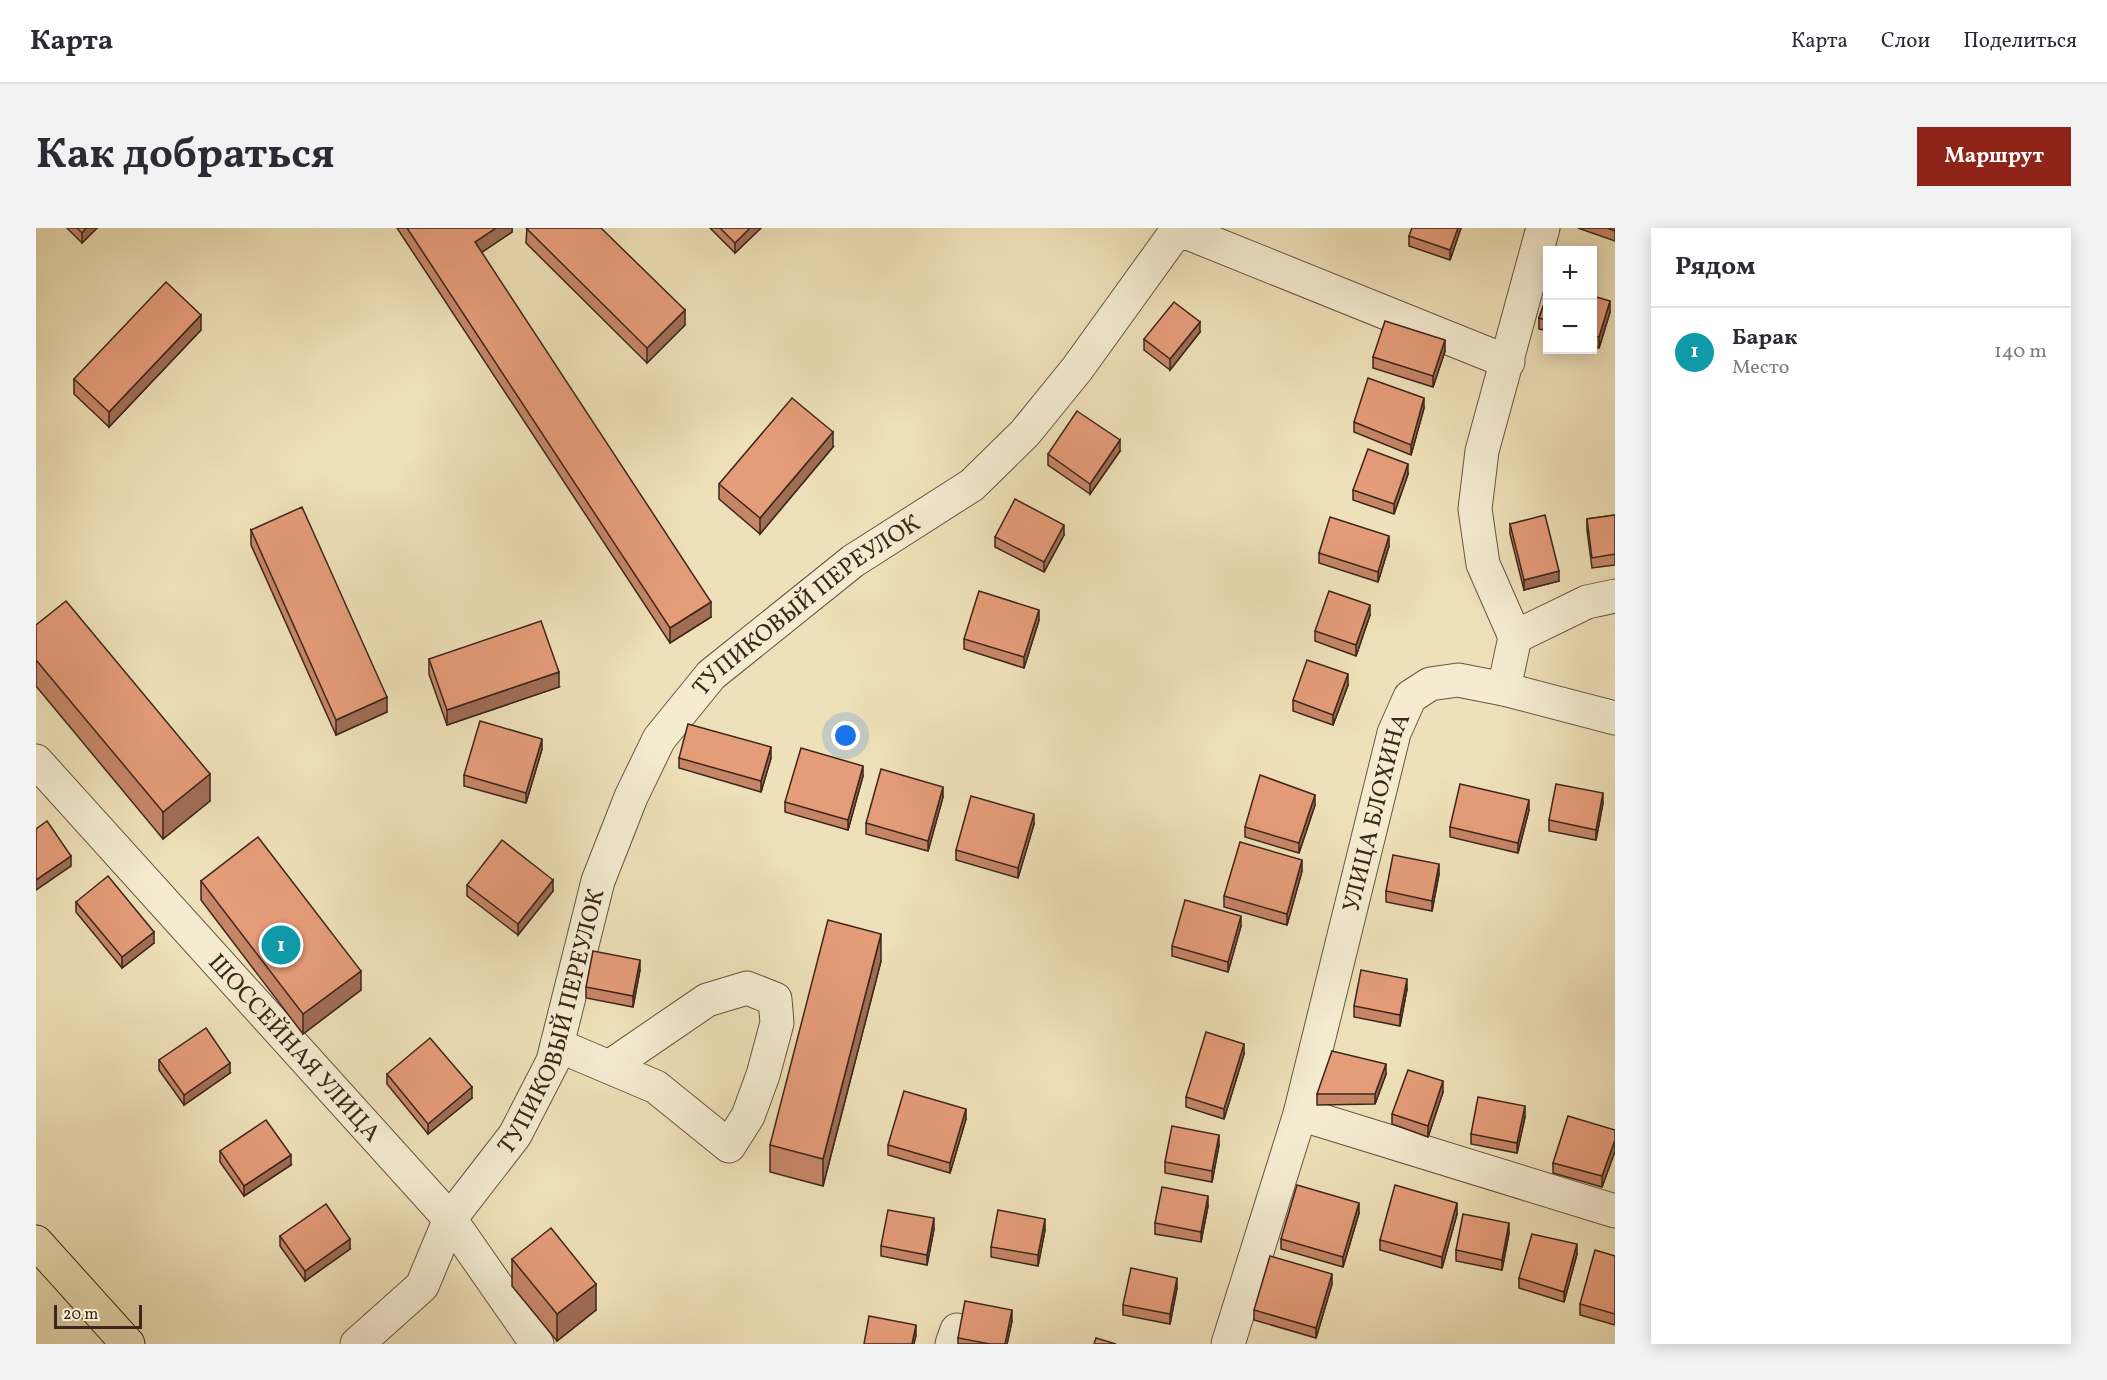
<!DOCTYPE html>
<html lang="ru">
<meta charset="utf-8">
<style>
body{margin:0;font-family:Vollkorn,serif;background:#f2f2f3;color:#2b2b33}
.controls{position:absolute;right:18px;top:18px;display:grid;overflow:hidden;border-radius:0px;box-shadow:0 3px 15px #0003}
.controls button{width:54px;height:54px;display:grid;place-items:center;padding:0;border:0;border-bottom:2px solid #e1e1e2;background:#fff;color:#2b2b33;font:30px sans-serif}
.scale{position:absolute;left:18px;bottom:15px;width:88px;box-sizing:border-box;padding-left:6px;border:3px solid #3d261b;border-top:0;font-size:16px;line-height:21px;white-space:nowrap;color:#3d261b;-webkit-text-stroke:4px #f4ebd1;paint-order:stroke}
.you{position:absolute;left:810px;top:508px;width:21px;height:21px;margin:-15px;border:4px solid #fff;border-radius:50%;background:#1a73e8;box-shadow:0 0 0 9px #1a73e833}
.badge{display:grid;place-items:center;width:39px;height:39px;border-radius:50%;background:#8f2418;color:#fff;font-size:20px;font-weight:700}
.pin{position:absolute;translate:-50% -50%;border:3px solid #fff;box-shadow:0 2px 6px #0006}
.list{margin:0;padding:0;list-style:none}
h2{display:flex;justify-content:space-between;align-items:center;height:78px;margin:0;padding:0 24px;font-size:26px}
h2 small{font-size:20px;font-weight:400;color:#7c7c81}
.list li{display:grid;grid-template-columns:39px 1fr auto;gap:18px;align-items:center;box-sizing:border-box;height:90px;padding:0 24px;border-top:2px solid #e1e1e2}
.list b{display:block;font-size:22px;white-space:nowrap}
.list p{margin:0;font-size:20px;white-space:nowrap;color:#7c7c81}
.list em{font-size:20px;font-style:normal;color:#7c7c81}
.map{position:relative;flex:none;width:1579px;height:1116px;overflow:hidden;border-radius:0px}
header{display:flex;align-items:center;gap:36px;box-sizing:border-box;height:84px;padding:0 30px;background:#fff;border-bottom:2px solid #e1e1e2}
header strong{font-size:28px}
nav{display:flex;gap:33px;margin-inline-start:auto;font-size:21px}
.intro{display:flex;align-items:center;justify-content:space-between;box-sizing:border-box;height:144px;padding:0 36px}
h1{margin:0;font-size:42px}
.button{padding:15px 27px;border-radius:0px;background:#8f2418;color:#fff;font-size:21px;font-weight:700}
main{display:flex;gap:36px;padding:0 36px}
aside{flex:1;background:#fff;border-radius:0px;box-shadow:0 3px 15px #0003}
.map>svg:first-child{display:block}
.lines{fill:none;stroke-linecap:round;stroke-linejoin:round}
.minor-casing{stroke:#695442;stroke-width:35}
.major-casing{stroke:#3d261b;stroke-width:35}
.minor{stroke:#f4ebd1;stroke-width:33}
.major{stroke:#eee0b8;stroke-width:33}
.wall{fill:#c58668;stroke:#3d261b;stroke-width:1.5}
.shaded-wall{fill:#a06d55;stroke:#3d261b;stroke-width:1.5}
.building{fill:#e59c79;stroke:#3d261b;stroke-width:1.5}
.labels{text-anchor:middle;stroke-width:4.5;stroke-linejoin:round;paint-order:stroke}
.street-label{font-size:24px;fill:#3d261b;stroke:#f4ebd1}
</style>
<header>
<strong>Карта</strong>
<nav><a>Карта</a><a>Слои</a><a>Поделиться</a></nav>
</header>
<div class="intro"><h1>Как добраться</h1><a class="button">Маршрут</a></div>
<main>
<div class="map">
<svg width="1579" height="1116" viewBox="0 0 1579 1116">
<rect width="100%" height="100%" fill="#eee0b8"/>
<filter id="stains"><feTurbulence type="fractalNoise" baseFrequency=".00333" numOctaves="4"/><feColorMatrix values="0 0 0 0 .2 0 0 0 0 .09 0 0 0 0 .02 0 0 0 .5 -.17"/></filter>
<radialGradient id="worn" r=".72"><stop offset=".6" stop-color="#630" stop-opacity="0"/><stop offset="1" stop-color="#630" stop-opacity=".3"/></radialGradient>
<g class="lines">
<g class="minor-casing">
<g id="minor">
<path d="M1479 409 1551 374 1579 368"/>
<path d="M1468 461 1479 409 1447 336 1439 281 1446 223 1507 0"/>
<path id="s1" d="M0 533 414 991 501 1116"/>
<path d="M521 817 620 859 693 918 712 888 727 847 741 795 739 771 711 760 671 772 573 839"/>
<path d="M1264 886 1579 983"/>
<path id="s2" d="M321 1116 386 1058 414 991 479 907 517 833 562 653 595 569 623 511 675 447 817 333 936 257 989 205 1041 141 1142 1 1472 134"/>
<path d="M916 1116 921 1102"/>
<path id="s3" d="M1192 1116 1264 886 1358 505 1374 469 1394 456 1422 452 1468 461 1579 490"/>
</g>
</g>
<g class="major-casing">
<path id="major" d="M0 1014 92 1116"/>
</g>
<use href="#minor" class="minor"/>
<use href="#major" class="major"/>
</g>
<g class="wall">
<path d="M31 0H61L46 15Z"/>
<path d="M361 0H476V4L445 24 675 389 634 415Z"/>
<path d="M491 0 649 97 611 135 490 15Z"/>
<path d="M674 0H725L699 25Z"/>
<path d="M1425 0 1414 32 1373 18V8Z"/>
<path d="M1542 0H1579V13Z"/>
<path d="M1512 65V103L1503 101V90Z"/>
<path d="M1557 68 1574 84 1563 120 1557 118Z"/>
<path d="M165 102 73 199 38 166V151Z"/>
<path d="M1164 104 1134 142 1108 122V111Z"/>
<path d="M1409 123 1397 159 1337 140V129Z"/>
<path d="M1388 180 1375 227 1318 204V194Z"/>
<path d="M797 219 724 306 683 271V256Z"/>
<path d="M1084 223 1054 266 1012 237V226Z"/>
<path d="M1372 246 1358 286 1317 272V262Z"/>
<path d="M1579 287V337L1556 340 1551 302V291Z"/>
<path d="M1474 296 1523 353 1488 362 1474 306Z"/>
<path d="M215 302 351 484 300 507 215 317Z"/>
<path d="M1028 307 1008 344 959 319V309Z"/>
<path d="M1353 318 1342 354 1283 335V325Z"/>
<path d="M1334 387 1320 428 1279 413V403Z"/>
<path d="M1003 392 988 440 928 421V411Z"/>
<path d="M0 397 174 573 127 611 0 458Z"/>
<path d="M393 431 523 459 411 497 393 446Z"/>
<path d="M1312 457 1297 497 1257 483V472Z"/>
<path d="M506 521 490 575 428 558V547Z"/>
<path d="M643 530H735L725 564 643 540Z"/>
<path d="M827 548 812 602 749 584V574Z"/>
<path d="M907 569 892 623 830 606V595Z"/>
<path d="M1567 575 1560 612 1513 603V592Z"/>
<path d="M1279 577 1263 625 1209 609V599Z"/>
<path d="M1493 582 1482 625 1414 609V599Z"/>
<path d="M998 596 982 650 920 632V622Z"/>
<path d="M1266 643 1251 697 1188 679V668Z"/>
<path d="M1403 646 1396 683 1350 674V663Z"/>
<path d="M165 653 325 762 267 806 165 672Z"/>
<path d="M431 657 517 663 482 707 431 668Z"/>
<path d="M40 674 118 715 86 740 40 684Z"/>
<path d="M1205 698 1192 744 1136 728V718Z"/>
<path d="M845 733 787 958 734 944V917Z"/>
<path d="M604 742 597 779 550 770V759Z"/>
<path d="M1371 761 1364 798 1318 789V778Z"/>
<path d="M1208 826 1188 891 1150 879V869Z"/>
<path d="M123 832 194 845 148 877 123 842Z"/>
<path d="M351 846 436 870 392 906 351 856Z"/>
<path d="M1350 846 1339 876 1281 877V866Z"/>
<path d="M1407 864 1392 909 1356 896V886Z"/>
<path d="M1489 889 1481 925 1435 916V906Z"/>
<path d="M930 891 914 945 852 927V917Z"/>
<path d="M1579 902V923L1566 959 1517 945V935Z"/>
<path d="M1183 917 1176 954 1129 945V934Z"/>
<path d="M184 923 255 937 208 968 184 934Z"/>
<path d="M1172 978 1165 1014 1119 1006V995Z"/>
<path d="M1323 985 1307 1039 1245 1021V1011Z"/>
<path d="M1421 986 1406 1040 1344 1022V1012Z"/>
<path d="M898 1001 891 1037 845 1028V1018Z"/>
<path d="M1009 1002 1002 1038 955 1029V1019Z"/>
<path d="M1473 1005 1466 1042 1420 1033V1022Z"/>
<path d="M244 1008 314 1021 269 1053 244 1018Z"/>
<path d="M1541 1026 1528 1074 1483 1060V1050Z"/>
<path d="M1579 1028V1097L1544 1087V1076Z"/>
<path d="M476 1031 560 1082 521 1113 476 1058Z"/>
<path d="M1296 1056 1280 1110 1218 1092V1082Z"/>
<path d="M1141 1060 1134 1096 1087 1087V1077Z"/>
<path d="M976 1093 971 1116H922V1110Z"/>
</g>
<g class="shaded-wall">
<path d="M50 0H61L46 15V5Z"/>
<path d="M460 0H476V4L439 29V14Z"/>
<path d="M714 0H725L699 25V15Z"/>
<path d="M1422 0H1425L1414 32V22Z"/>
<path d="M1574 73V84L1563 120V109Z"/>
<path d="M649 82V97L611 135V120Z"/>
<path d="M165 87V102L73 199V184Z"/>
<path d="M1164 94V104L1134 142V131Z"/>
<path d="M1409 112V123L1397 159V148Z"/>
<path d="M1388 170V180L1375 227V217Z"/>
<path d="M797 204V219L724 306V290Z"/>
<path d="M1084 212V223L1054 266V256Z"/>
<path d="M1372 236V246L1358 286V276Z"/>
<path d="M1028 297V307L1008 344V334Z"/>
<path d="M1353 308V318L1342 354V344Z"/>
<path d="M1523 343V353L1488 362V352Z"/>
<path d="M675 374V389L634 415V400Z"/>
<path d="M1334 377V387L1320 428V417Z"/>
<path d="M1003 382V392L988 440V429Z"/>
<path d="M523 444V459L411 497V482Z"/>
<path d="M1312 446V457L1297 497V487Z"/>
<path d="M351 469V484L300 507V492Z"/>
<path d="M506 511V521L490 575V565Z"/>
<path d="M735 519V530L725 564V553Z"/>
<path d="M827 538V548L812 602V592Z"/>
<path d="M174 546V573L127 611V584Z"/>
<path d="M907 559V569L892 623V613Z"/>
<path d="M1567 565V575L1560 612V602Z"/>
<path d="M1279 567V577L1263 625V615Z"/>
<path d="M1493 572V582L1482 625V615Z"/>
<path d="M998 586V596L982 650V640Z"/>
<path d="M35 628V638L0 662V652Z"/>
<path d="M1266 632V643L1251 697V686Z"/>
<path d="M1403 636V646L1396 683V673Z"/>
<path d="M517 652V663L482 707V696Z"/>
<path d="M1205 688V698L1192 744V734Z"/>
<path d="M118 704V715L86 740V729Z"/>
<path d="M845 706V733L787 958V931Z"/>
<path d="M604 732V742L597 779V768Z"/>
<path d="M325 743V762L267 806V786Z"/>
<path d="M1371 751V761L1364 798V787Z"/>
<path d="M1208 816V826L1188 891V881Z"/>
<path d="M194 835V845L148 877V867Z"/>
<path d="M1350 836V846L1339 876V866Z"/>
<path d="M1407 853V864L1392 909V898Z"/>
<path d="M436 859V870L392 906V896Z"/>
<path d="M1489 878V889L1481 925V915Z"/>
<path d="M930 881V891L914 945V935Z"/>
<path d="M1183 907V917L1176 954V943Z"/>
<path d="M1579 912V923L1566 959V948Z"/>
<path d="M255 927V937L208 968V958Z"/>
<path d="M1172 968V978L1165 1014V1004Z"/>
<path d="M1323 975V985L1307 1039V1029Z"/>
<path d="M1421 975V986L1406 1040V1029Z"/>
<path d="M898 990V1001L891 1037V1027Z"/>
<path d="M1009 991V1002L1002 1038V1027Z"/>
<path d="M1473 995V1005L1466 1042V1032Z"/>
<path d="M314 1011V1021L269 1053V1043Z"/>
<path d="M1541 1016V1026L1528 1074V1064Z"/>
<path d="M1296 1046V1056L1280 1110V1100Z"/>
<path d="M1141 1050V1060L1134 1096V1086Z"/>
<path d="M560 1056V1082L521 1113V1086Z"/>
<path d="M976 1082V1093L971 1116H969Z"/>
<path d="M880 1097V1108L878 1116H876Z"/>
</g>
<g class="building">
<path d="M41 0H50L46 5Z"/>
<path d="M371 0H460L439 14 675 374 634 400Z"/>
<path d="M490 0H565L649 82 611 120Z"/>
<path d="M684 0H714L699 15Z"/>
<path d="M1376 0H1422L1414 22 1373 8Z"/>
<path d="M1571 0H1579V3Z"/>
<path d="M130 54 165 87 73 184 38 151Z"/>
<path d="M1512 65V93L1503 90Z"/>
<path d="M1557 68 1574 73 1563 109 1557 107Z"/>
<path d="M1138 74 1164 94 1134 131 1108 111Z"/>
<path d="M1349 93 1409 112 1397 148 1337 129Z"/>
<path d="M1332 150 1388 170 1375 217 1318 194Z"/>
<path d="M756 170 797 204 724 290 683 256Z"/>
<path d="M1041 183 1084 212 1054 256 1012 226Z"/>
<path d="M1332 221 1372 236 1358 276 1317 262Z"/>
<path d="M979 271 1028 297 1008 334 959 309Z"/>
<path d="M266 279 351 469 300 492 215 302Z"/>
<path d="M1509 287 1523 343 1488 352 1474 296Z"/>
<path d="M1579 287V326L1556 330 1551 291Z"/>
<path d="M1294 289 1353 308 1342 344 1283 325Z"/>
<path d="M943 363 1003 382 988 429 928 411Z"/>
<path d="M1293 363 1334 377 1320 417 1279 403Z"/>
<path d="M30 373 174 546 127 584 0 432V397Z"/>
<path d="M505 393 523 444 411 482 393 431Z"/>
<path d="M1271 432 1312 446 1297 487 1257 472Z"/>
<path d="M444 493 506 511 490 565 428 547Z"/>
<path d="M652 496 735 519 725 553 643 530Z"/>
<path d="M765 520 827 538 812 592 749 574Z"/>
<path d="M845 541 907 559 892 613 830 595Z"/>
<path d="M1224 547 1279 567 1263 615 1209 599Z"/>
<path d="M1424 556 1493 572 1482 615 1414 599Z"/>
<path d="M1520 556 1567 565 1560 602 1513 592Z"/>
<path d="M935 568 998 586 982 640 920 622Z"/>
<path d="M11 593 35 628 0 652V601Z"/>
<path d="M222 609 325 743 267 786 165 653Z"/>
<path d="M466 612 517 652 482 696 431 657Z"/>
<path d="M1204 614 1266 632 1251 686 1188 668Z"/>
<path d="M1357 627 1403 636 1396 673 1350 663Z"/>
<path d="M72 648 118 704 86 729 40 674Z"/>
<path d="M1149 672 1205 688 1192 734 1136 718Z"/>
<path d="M792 692 845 706 787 931 734 917Z"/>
<path d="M557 723 604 732 597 768 550 759Z"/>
<path d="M1325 742 1371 751 1364 787 1318 778Z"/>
<path d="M170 800 194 835 148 867 123 832Z"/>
<path d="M1170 804 1208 816 1188 881 1150 869Z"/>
<path d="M394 810 436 859 392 896 351 846Z"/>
<path d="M1296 823 1350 836 1339 866H1281Z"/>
<path d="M1372 842 1407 853 1392 898 1356 886Z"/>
<path d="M868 863 930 881 914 935 852 917Z"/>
<path d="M1442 869 1489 878 1481 915 1435 906Z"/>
<path d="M1532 888 1579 902V912L1566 948 1517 935Z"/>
<path d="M230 892 255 927 208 958 184 923Z"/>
<path d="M1136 898 1183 907 1176 943 1129 934Z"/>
<path d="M1261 957 1323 975 1307 1029 1245 1011Z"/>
<path d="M1359 957 1421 975 1406 1029 1344 1012Z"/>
<path d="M1126 959 1172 968 1165 1004 1119 995Z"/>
<path d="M290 976 314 1011 269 1043 244 1008Z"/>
<path d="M852 982 898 990 891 1027 845 1018Z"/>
<path d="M962 982 1009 991 1002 1027 955 1019Z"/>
<path d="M1427 986 1473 995 1466 1032 1420 1022Z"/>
<path d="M515 1000 560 1056 521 1086 476 1031Z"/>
<path d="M1496 1006 1541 1016 1528 1064 1483 1050Z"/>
<path d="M1559 1022 1579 1028V1086L1544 1076Z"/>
<path d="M1234 1028 1296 1046 1280 1100 1218 1082Z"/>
<path d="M1095 1040 1141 1050 1134 1086 1087 1077Z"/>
<path d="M929 1073 976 1082 969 1116H954L922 1110Z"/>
<path d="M833 1088 880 1097 876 1116H828Z"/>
<path d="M1060 1110 1080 1116H1058Z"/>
</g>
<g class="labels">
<g class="street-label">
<text dy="8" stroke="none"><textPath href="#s2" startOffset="890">ТУПИКОВЫЙ ПЕРЕУЛОК</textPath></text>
<text dy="8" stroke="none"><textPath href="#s3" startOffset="552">УЛИЦА БЛОХИНА</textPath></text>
<text dy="8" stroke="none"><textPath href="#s2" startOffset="386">ТУПИКОВЫЙ ПЕРЕУЛОК</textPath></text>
<text dy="8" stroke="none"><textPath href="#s1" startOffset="386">ШОССЕЙНАЯ УЛИЦА</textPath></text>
</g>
</g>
<rect width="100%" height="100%" filter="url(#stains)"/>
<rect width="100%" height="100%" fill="url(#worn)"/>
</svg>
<div class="controls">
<button>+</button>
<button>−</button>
</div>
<div class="scale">20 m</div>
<div class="you"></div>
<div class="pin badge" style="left:245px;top:717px;background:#0f9aa8">1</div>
</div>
<aside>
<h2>Рядом<small></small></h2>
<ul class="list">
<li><span class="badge" style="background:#0f9aa8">1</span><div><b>Барак</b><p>Место</p></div><em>140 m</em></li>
</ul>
</aside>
</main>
